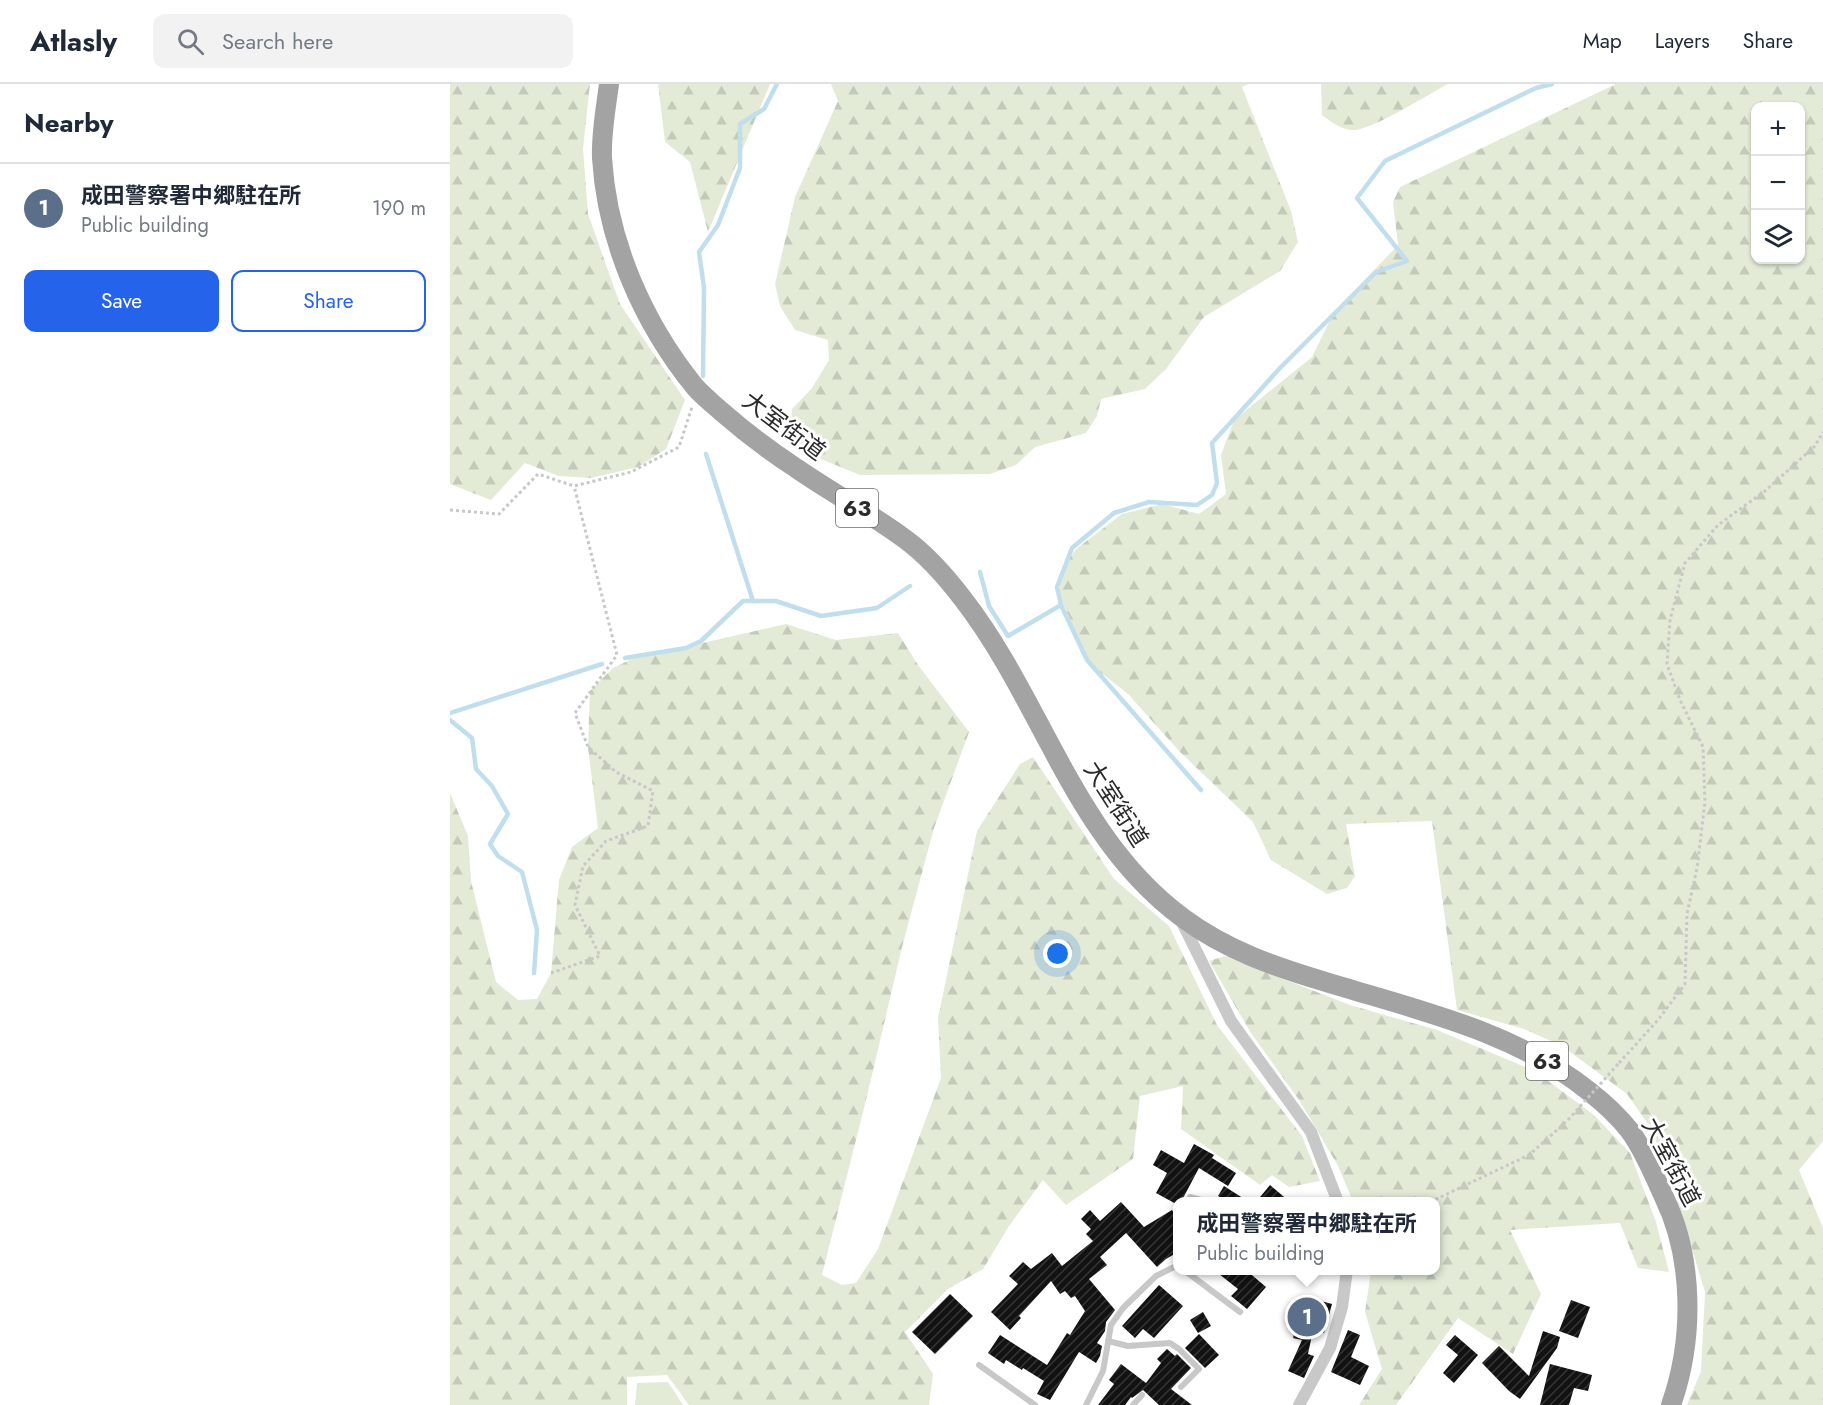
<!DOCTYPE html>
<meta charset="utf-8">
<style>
body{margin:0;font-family:Jost,"Noto Sans JP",sans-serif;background:#f2f2f3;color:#1f2937}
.controls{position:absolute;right:18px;top:18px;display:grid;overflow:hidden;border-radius:12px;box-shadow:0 2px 4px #0004}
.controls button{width:54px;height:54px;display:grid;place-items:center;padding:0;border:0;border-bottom:2px solid #e0e1e3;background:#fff;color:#1f2937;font:30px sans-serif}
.you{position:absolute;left:608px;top:870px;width:21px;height:21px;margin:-15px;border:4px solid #fff;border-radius:50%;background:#1a73e8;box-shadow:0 0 0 9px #1a73e833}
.badge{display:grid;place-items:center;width:39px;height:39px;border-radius:50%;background:#2563eb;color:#fff;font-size:20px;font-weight:700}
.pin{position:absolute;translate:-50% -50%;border:3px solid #fff;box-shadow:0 2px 6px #0006}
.popup{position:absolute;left:723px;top:1113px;width:267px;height:78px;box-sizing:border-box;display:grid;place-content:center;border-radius:12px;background:#fff;filter:drop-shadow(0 2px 4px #0005);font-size:20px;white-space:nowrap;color:#747a83}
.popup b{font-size:22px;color:#1f2937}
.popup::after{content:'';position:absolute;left:50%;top:100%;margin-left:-12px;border:12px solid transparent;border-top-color:#fff}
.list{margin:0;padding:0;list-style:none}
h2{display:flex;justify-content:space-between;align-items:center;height:78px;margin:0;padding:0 24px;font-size:26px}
h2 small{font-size:20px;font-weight:400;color:#747a83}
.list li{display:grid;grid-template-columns:39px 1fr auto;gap:18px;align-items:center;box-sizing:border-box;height:90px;padding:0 24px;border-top:2px solid #e0e1e3}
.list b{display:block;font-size:22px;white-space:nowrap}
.list p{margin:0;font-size:20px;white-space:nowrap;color:#747a83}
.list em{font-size:20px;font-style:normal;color:#747a83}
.actions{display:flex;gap:12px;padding:18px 24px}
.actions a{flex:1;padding:14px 0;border:2px solid #2563eb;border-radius:12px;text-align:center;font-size:21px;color:#2563eb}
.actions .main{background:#2563eb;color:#fff}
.icon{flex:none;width:33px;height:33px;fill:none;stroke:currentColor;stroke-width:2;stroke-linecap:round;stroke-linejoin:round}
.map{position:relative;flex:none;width:1373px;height:1321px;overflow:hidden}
header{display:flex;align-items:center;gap:36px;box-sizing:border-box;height:84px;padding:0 30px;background:#fff;border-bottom:2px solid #e0e1e3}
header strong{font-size:28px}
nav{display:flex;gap:33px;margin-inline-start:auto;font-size:21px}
.search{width:420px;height:54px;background:#f2f2f3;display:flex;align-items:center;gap:15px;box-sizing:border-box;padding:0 21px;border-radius:12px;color:#747a83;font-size:22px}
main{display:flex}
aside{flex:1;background:#fff}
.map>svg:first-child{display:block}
.green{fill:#e3ebd7}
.forest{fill:url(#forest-firs);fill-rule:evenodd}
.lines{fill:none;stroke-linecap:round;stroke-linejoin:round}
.stream{stroke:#c1deed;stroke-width:4.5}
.building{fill:url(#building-hatch)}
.path{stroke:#c8c8c8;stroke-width:3;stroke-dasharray:3 3;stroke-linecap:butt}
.lane{stroke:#c8c8c8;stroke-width:6}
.street{stroke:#c8c8c8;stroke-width:12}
.primary{stroke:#a3a3a3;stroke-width:20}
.path-bridge{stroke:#c8c8c8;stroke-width:3;stroke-dasharray:3 3;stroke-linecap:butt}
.labels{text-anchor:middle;stroke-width:6;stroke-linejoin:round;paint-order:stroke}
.shield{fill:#fff;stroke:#6b6b6b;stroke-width:1.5}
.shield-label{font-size:22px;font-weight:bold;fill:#2b2b2b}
.street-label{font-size:24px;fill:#2b2b2b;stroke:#fff}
</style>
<header>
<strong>Atlasly</strong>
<div class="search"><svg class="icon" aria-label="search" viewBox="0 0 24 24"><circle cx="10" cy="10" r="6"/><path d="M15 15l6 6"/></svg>Search here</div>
<nav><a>Map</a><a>Layers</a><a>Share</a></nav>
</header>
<main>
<aside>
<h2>Nearby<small></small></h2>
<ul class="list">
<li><span class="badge" style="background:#5c6f8a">1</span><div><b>成田警察署中郷駐在所</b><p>Public building</p></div><em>190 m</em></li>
</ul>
<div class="actions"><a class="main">Save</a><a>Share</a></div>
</aside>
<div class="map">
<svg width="1373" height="1321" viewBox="0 0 1373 1321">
<defs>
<pattern id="forest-firs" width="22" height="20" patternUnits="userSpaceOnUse" patternTransform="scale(1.5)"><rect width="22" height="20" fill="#e3ebd7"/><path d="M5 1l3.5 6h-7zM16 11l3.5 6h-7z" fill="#c3cab9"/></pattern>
<pattern id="building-hatch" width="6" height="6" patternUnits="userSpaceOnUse" patternTransform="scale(1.5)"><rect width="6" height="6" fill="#121212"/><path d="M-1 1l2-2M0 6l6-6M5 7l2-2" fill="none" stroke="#353535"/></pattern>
</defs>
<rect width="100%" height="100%" fill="#fff"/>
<path class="green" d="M218 1298 233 1321H185L187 1299Z"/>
<g class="forest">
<path d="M0 0H140L133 65 138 130 170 220 235 316 216 365 188 383 141 394 109 392 75 379 41 416 0 400Z"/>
<path d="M208 0H320L258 148 240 78 215 58Z"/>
<path d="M381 0H799L792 3 841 127 848 158 830 187 754 233 716 285 695 305 651 315 647 332 636 349 585 363 566 381 540 390 410 391 339 362 342 325 362 304 379 276 378 256 345 246 330 222 325 200 345 113 388 17Z"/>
<path d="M871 0H998C977 11 927 43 906 46 893 47 882 39 872 31Z"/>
<path d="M1166 0H1373V1057L1349 1086 1373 1144V1321H1237L1251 1287 1255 1208 1219 1089 1200 1043 1177 1010 1112 962 1074 945 1007 926 982 737 896 740 905 792 897 804 877 810 821 776 803 738 729 667 678 610 640 580 609 510 612 484 626 465 672 430 712 420 749 430 776 410 771 371 784 336 862 273 884 228 948 161 943 118 950 103ZM1306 22H1350V176H1306Z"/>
<path d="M336 540 386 556 448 549 468 581 519 648 484 744 452 863 419 1004 372 1191 392 1201 406 1199 428 1165 491 994 488 934 527 747 570 680 583 673 664 795 719 842 767 941 852 1052 870 1097 839 1103 822 1091 810 1101 731 1045 733 1002 690 1012 683 1075 616 1121 593 1096 559 1142 533 1185 498 1205 455 1248 483 1290 479 1321H239L217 1291 177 1293V1321H0V709L18 752 21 797 46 898 68 916 87 915 101 889 109 796 122 763 148 744 138 663 140 607 163 584 182 575Z"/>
<path d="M775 872 900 921 987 946 1085 987 1144 1031 1180 1069 1206 1138 1219 1188 1188 1184 1170 1139 1060 1146 1091 1210 1063 1270 1008 1234 946 1321H909L932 1285 915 1228 921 1187 986 1186V1118L903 1117 887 1080 849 1016 801 949 759 877Z"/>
</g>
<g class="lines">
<g class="stream">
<path d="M253 292 254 204 249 168 268 141 290 84V40L314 25 327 0"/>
<path d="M256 370 303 517"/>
<path d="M530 488 539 522 558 552 611 521 607 503 622 464 664 429 699 418 747 421 762 411 767 399 762 359 830 284 926 188 957 177 907 114 935 77 1086 4 1102 0"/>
<path d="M611 521 637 576 751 706"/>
<path d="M175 574 236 564 251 557 293 517H326L371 532 427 524 460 502"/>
<path d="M0 629 152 580"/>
<path d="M0 636 22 654 26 685 42 702 58 730 40 760 48 772 72 788 87 846 84 889"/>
</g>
</g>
<g class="building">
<path d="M744 1060 764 1071 762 1074 786 1089 778 1102 749 1084 731 1118H728V1121L706 1109 717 1089 703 1081 711 1066 734 1079Z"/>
<path d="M820 1101 840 1118H806Z"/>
<path d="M774 1102 799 1118H777L768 1112Z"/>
<path d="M671 1118 694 1143 722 1126 728 1136V1168L716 1175 707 1183 676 1149 650 1173 657 1181 639 1195 665 1226 656 1238 655 1247 647 1259 652 1262 650 1272 646 1279 629 1268 600 1316 587 1310 594 1297 573 1284 572 1286 556 1276 554 1280 538 1269 550 1251 597 1281 617 1249 620 1251 635 1227 625 1212 621 1214 615 1207 610 1210 601 1197 569 1232 571 1234 560 1246 541 1228 568 1200 559 1192 573 1178 581 1185 602 1169 612 1182 643 1157 636 1150 641 1145 631 1135 640 1126 650 1137Z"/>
<path d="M764 1186H796L816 1203 797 1225 781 1212 788 1205Z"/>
<path d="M709 1201 733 1222 704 1254 693 1245 685 1254 672 1242Z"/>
<path d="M500 1210 523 1232 485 1270 462 1248Z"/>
<path d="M860 1214 882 1220 874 1249 863 1246 858 1270 864 1272 854 1294 838 1287 852 1256 843 1254 851 1223 857 1224Z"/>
<path d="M1121 1216 1140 1223 1128 1254 1109 1247Z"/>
<path d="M753 1228 761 1242 748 1249 740 1236Z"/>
<path d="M898 1246 910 1251 901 1273 919 1282 910 1301 881 1288Z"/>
<path d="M1093 1247 1110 1253 1107 1264 1070 1315 1059 1307 1032 1279 1049 1262 1079 1292Z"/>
<path d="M749 1250 769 1271 755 1284 735 1264Z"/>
<path d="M1005 1251 1028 1271 1004 1299 993 1289 1008 1271 996 1261Z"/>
<path d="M717 1265 725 1272 727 1270 741 1284 721 1305 742 1321H709L693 1306 682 1314 681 1313 675 1321H648L664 1300 659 1296 671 1280 696 1299 711 1279 707 1275Z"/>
<path d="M1100 1280 1142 1291 1138 1307 1124 1304 1119 1321H1090Z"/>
</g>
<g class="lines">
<g class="path">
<path d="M0 426 49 430 88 390 124 402 181 388 229 363 242 323"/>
<path d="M101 889 150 872 125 821 133 782 156 757 198 742 203 707 166 688 138 663 125 629 167 571 124 402"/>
<path d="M1169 979 1208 936 1235 900 1237 830 1247 784 1255 718 1253 663 1230 616 1217 580 1220 536 1235 479 1268 441 1315 407 1365 362 1373 348"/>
<path d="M980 1118 1079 1071 1118 1036"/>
</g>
<g class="lane">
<path d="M740 1113 759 1118"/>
<path d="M734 1186 790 1228"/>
<path d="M658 1257 678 1262 720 1259 729 1265 749 1285 731 1303"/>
<path d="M529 1281 585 1321"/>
<path d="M636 1321 653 1287 661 1241 673 1224 706 1192 728 1181"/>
<path d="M683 1321 692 1311"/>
</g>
<g class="street">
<path d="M730 834 781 937 861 1048 888 1118"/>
<path d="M849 1321 880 1264 892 1223 897 1186"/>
</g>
<path class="primary" d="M159 0C156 24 151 49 152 74 157 157 193 239 245 303 253 312 263 320 272 328 296 349 320 367 346 384 382 409 420 429 455 455 477 471 497 494 513 515 593 618 624 754 733 834 776 866 825 883 876 898 967 926 1065 947 1140 1008 1154 1019 1169 1033 1180 1047 1194 1066 1204 1091 1214 1113 1244 1175 1244 1256 1221 1321"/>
<path class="path-bridge" d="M1118 1036 1169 979"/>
</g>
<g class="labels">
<g class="shield">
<rect x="386" y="405" width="42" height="38" rx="4.5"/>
<rect x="1076" y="958" width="42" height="38" rx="4.5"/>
</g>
<g class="shield-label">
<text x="407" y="432">63</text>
<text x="1097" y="985">63</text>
</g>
<g class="street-label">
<text transform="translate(334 342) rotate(37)" y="8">大室街道</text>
<text transform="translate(666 720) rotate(57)" y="8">大室街道</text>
<text transform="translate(1221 1078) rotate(62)" y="8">大室街道</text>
</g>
</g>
</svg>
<div class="controls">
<button>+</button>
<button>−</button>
<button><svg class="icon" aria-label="layers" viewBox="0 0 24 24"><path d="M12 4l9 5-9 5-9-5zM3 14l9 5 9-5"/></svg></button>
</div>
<div class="you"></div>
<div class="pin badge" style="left:857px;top:1233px;background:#5c6f8a">1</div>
<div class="popup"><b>成田警察署中郷駐在所</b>Public building</div>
</div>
</main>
